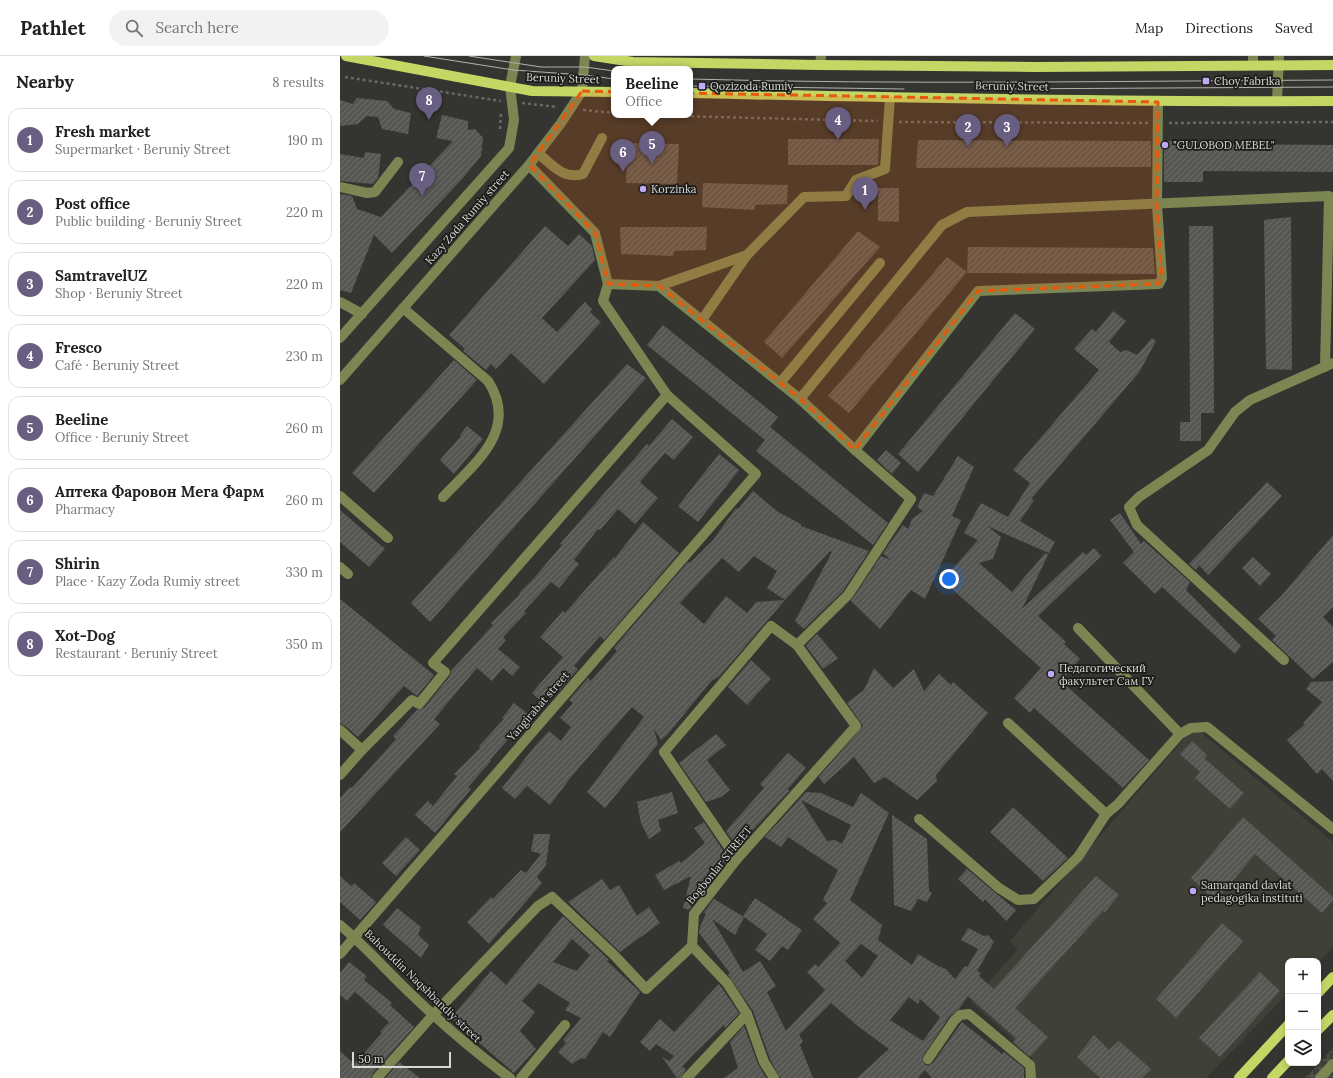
<!DOCTYPE html>
<meta charset="utf-8">
<style>
body{margin:0;font-family:Lora,serif;background:#f2f2f2;color:#202124}
.controls{position:absolute;right:12px;bottom:12px;display:grid;overflow:hidden;border-radius:8px;box-shadow:0 2px 6px #0003}
.controls button{width:36px;height:36px;display:grid;place-items:center;padding:0;border:0;border-bottom:1px solid #e0e0e0;background:#fff;color:#202124;font:20px sans-serif}
.scale{position:absolute;left:12px;bottom:10px;width:99px;box-sizing:border-box;padding-left:4px;border:2px solid #d9dad7;border-top:0;font-size:11px;line-height:14px;white-space:nowrap;color:#d9dad7;-webkit-text-stroke:3px #1c1c1a;paint-order:stroke}
.you{position:absolute;left:609px;top:523px;width:14px;height:14px;margin:-10px;border:3px solid #fff;border-radius:50%;background:#1a73e8;box-shadow:0 0 0 6px #1a73e833}
.badge{display:grid;place-items:center;width:26px;height:26px;border-radius:50%;background:#685e82;color:#fff;font-size:13px;font-weight:700}
.pin{position:absolute;translate:-50% -33px;filter:drop-shadow(0 1px 2px #0008)}
.pin::after{content:'';position:absolute;top:21px;width:14px;height:12px;background:inherit;clip-path:polygon(0 0,100% 0,50% 100%)}
.popup{position:absolute;left:271px;top:10px;width:82px;height:52px;box-sizing:border-box;display:grid;place-content:center;border-radius:8px;background:#fff;filter:drop-shadow(0 1px 3px #0005);font-size:13px;white-space:nowrap;color:#757577}
.popup b{font-size:15px;color:#202124}
.popup::after{content:'';position:absolute;left:50%;top:100%;margin-left:-8px;border:8px solid transparent;border-top-color:#fff}
.list{margin:0;padding:0;list-style:none}
h2{display:flex;justify-content:space-between;align-items:center;height:52px;margin:0;padding:0 16px;font-size:17px}
h2 small{font-size:13px;font-weight:400;color:#757577}
.list li{display:grid;grid-template-columns:26px 1fr auto;gap:12px;align-items:center;box-sizing:border-box;height:64px;margin:0 8px 8px;padding:0 8px;border:1px solid #e0e0e0;border-radius:12px}
.list b{display:block;font-size:15px;white-space:nowrap}
.list p{margin:0;font-size:13px;white-space:nowrap;color:#757577}
.list em{font-size:13px;font-style:normal;color:#757577}
.icon{flex:none;width:22px;height:22px;fill:none;stroke:currentColor;stroke-width:2;stroke-linecap:round;stroke-linejoin:round}
.map{position:relative;flex:none;width:993px;height:1022px;overflow:hidden}
header{display:flex;align-items:center;gap:24px;box-sizing:border-box;height:56px;padding:0 20px;background:#fff;border-bottom:1px solid #e0e0e0}
header strong{font-size:19px}
nav{display:flex;gap:22px;margin-inline-start:auto;font-size:14px}
.search{width:280px;height:36px;background:#f2f2f2;display:flex;align-items:center;gap:10px;box-sizing:border-box;padding:0 14px;border-radius:22px;color:#757577;font-size:15px}
main{display:flex}
aside{flex:1;background:#fff}
.map>svg:first-child{display:block}
.built{fill:#3f4138}
.industrial{fill:url(#industrial-grid)}
.building{fill:url(#building-hatch);fill-rule:evenodd}
.lines{fill:none;stroke-linecap:round;stroke-linejoin:round}
.path{stroke:#686965;stroke-width:2.5;stroke-dasharray:3 3;stroke-linecap:butt}
.minor{stroke:#7c8652;stroke-width:10}
.major{stroke:#c4d765;stroke-width:10}
.tram{stroke:#b0b1ad;stroke-width:1}
.marked{fill:#e8590c;fill-opacity:0.2;stroke:#e8590c;stroke-width:3;stroke-dasharray:8 5;stroke-linejoin:round}
.poi-dot{fill:#bfa9f4;stroke:#1c1c1a;stroke-width:1.5}
.labels{text-anchor:middle;stroke-width:3.5;stroke-linejoin:round;paint-order:stroke}
.street-label{font-size:11px;fill:#d9dad7;stroke:#1c1c1a}
.poi-label{font-size:11px;fill:#d9dad7;stroke:#1c1c1a;text-anchor:start}
</style>
<header>
<strong>Pathlet</strong>
<div class="search"><svg class="icon" aria-label="search" viewBox="0 0 24 24"><circle cx="10" cy="10" r="6"/><path d="M15 15l6 6"/></svg>Search here</div>
<nav><a>Map</a><a>Directions</a><a>Saved</a></nav>
</header>
<main>
<aside>
<h2>Nearby<small>8 results</small></h2>
<ul class="list">
<li><span class="badge">1</span><div><b>Fresh market</b><p>Supermarket · Beruniy Street</p></div><em>190 m</em></li>
<li><span class="badge">2</span><div><b>Post office</b><p>Public building · Beruniy Street</p></div><em>220 m</em></li>
<li><span class="badge">3</span><div><b>SamtravelUZ</b><p>Shop · Beruniy Street</p></div><em>220 m</em></li>
<li><span class="badge">4</span><div><b>Fresco</b><p>Café · Beruniy Street</p></div><em>230 m</em></li>
<li><span class="badge">5</span><div><b>Beeline</b><p>Office · Beruniy Street</p></div><em>260 m</em></li>
<li><span class="badge">6</span><div><b>Аптека Фаровон Мега Фарм</b><p>Pharmacy</p></div><em>260 m</em></li>
<li><span class="badge">7</span><div><b>Shirin</b><p>Place · Kazy Zoda Rumiy street</p></div><em>330 m</em></li>
<li><span class="badge">8</span><div><b>Xot-Dog</b><p>Restaurant · Beruniy Street</p></div><em>350 m</em></li>
</ul>
</aside>
<div class="map">
<svg width="993" height="1022" viewBox="0 0 993 1022">
<defs>
<pattern id="industrial-grid" width="8" height="8" patternUnits="userSpaceOnUse"><rect width="8" height="8" fill="#3f4138"/><path d="M0 4h8M4 0v8" fill="none" stroke="#5a5c54"/></pattern>
<pattern id="building-hatch" width="6" height="6" patternUnits="userSpaceOnUse"><rect width="6" height="6" fill="#565752"/><path d="M-1 1l2-2M0 6l6-6M5 7l2-2" fill="none" stroke="#6e6f6a"/></pattern>
</defs>
<rect width="100%" height="100%" fill="#343530"/>
<path class="built" d="M860 676 993 786V891L978 907V905H948V937L866 1022H693L692 1000 631 946 678 893 670 885 848 678Z"/>
<path class="industrial" d="M993 992V1022H965Z"/>
<g class="building">
<path d="M17 42 47 45 54 53 71 57 68 78 42 73 38 61 27 60 18 68 0 70V44L13 48Z"/>
<path d="M102 59 128 65V74L135 73 143 82 141 100 123 122 52 197 34 179 11 237 0 234V138L12 140 17 153 41 161 113 85 96 82Z"/>
<path d="M448 83H539L538 109H448Z"/>
<path d="M578 84 811 85V111L576 112Z"/>
<path d="M824 85H862V88L993 89V116L863 115V126H824Z"/>
<path d="M287 87 339 88 337 128 286 127Z"/>
<path d="M25 96 41 98 38 122 33 128 0 125V98L24 102Z"/>
<path d="M363 127 448 129 447 148 415 149V154L362 151Z"/>
<path d="M538 132H559V166L538 165Z"/>
<path d="M951 161 952 314 926 313 924 164Z"/>
<path d="M205 170 228 190 239 178 252 190 255 204 202 262 217 276 245 246 252 253 250 256 261 266 204 328 171 297 156 313 151 308 146 314 123 295 125 293 109 279Z"/>
<path d="M849 170H873L874 357H861V385H840V366H850Z"/>
<path d="M280 171H367L366 194 334 195 333 200 281 198Z"/>
<path d="M518 175 540 191 442 302 424 286Z"/>
<path d="M628 191 813 192 815 218 627 217Z"/>
<path d="M607 201 627 216 509 357 488 340Z"/>
<path d="M773 255 786 265 769 286 780 296 787 294 797 299 812 282 816 285 800 315 691 443 694 444 680 465 715 486 709 497 647 470 661 481 653 503 639 507 672 536 705 497 708 499 682 553 743 496 746 499 754 492 761 500 698 560 726 586 724 588 740 603 721 625 809 704 783 732 694 652 690 657 674 642 701 612 611 532 601 526 638 484 624 477 641 447 668 461 690 427 673 414 759 314 734 293 752 273 756 276Z"/>
<path d="M675 257 695 273 578 416 558 398Z"/>
<path d="M323 269 438 361 430 371 548 467 533 489 416 395 425 384 307 289Z"/>
<path d="M114 304 137 324 34 437 12 417Z"/>
<path d="M287 308 306 322 90 566 71 547Z"/>
<path d="M332 363 353 381 334 404 325 397 300 426 318 442 295 468 278 453 260 474 258 473 234 504 239 508 219 532 211 526 184 555 186 557 163 581 166 584 158 593 180 611 172 620 163 612 152 625 137 612 94 663 100 668 0 776V742L10 731 12 732 56 683 53 680 77 654 84 652 110 620 111 615 153 569 151 567 180 538 179 537 194 522 222 489 220 488 307 388 309 390Z"/>
<path d="M127 370 143 383 114 418 100 404 121 380 120 379Z"/>
<path d="M546 394 561 407 552 418 537 404Z"/>
<path d="M379 398 399 414 358 466 338 450Z"/>
<path d="M618 400 634 411 612 460 621 464 585 543 571 534 540 573 511 545 541 500 551 504 543 497 563 469 568 473 572 463 583 455 577 451 584 437 593 440Z"/>
<path d="M927 426 942 440 868 519 859 509 856 514 849 508Z"/>
<path d="M413 435 438 456 461 468V470L529 495 503 535 464 573 455 565 492 496 490 495 445 544 427 532 437 515 414 500 399 516 382 502 340 547 364 568 386 540 407 557 416 546 445 544 378 622 377 621 374 624 373 623 327 679 321 684 314 673 318 688 265 752 247 736 304 661 292 651 231 721 210 749 187 730 175 743 162 732 195 690 209 675 221 685 231 671 220 662 233 647 229 644 248 622 251 625 277 595 274 592 348 506 350 507 373 484 396 452 398 453Z"/>
<path d="M0 454 45 493 29 511 0 486Z"/>
<path d="M780 457 801 488 804 485 850 526 846 534 901 590 895 598 822 531 815 538 783 507 794 496 770 464Z"/>
<path d="M303 466 339 497 264 584 260 580 234 610 238 613 219 635 216 637 212 634 202 646 192 637 223 601 200 581 223 555 225 557 274 501 275 502Z"/>
<path d="M993 479V551L983 561 993 571V606L973 623 932 584 936 580 918 563 942 539Z"/>
<path d="M913 501 931 518 920 530 902 512Z"/>
<path d="M0 543 94 619 77 640 64 630 18 681 4 669 0 668Z"/>
<path d="M477 578 498 602 483 613 466 590Z"/>
<path d="M411 604 431 623 407 649 388 631Z"/>
<path d="M534 612 553 632 574 613 584 635 599 618 611 629 613 626 648 657 596 719 597 725 577 744 545 721 534 727 514 701 484 728 479 721 523 670 507 647 524 634Z"/>
<path d="M993 625V725L982 713 977 718 947 684 965 668 963 667 982 646 966 633 971 626Z"/>
<path d="M174 647 189 659 150 704 151 705 128 731 131 733 95 777 75 759 88 745 93 750 117 720 114 718 140 692 139 690 164 663 162 662Z"/>
<path d="M376 678 386 689 367 704 390 734 381 741 366 746 339 707Z"/>
<path d="M852 685 867 699 864 702 904 737 890 753 855 722 860 716 840 698Z"/>
<path d="M448 697 466 712 447 734H450L397 791 386 775 424 732 420 728Z"/>
<path d="M332 736 338 757 318 764 321 775 309 783 301 767 297 746Z"/>
<path d="M466 736 481 737 513 751 521 737 549 757 510 844 542 869 538 884 572 909 578 898 598 910 606 913 615 923 625 910 627 911 638 893 621 884 628 872 644 880 648 879 654 886 637 915 641 917 639 920 654 933 756 820 779 839 765 856 763 855 675 952 708 981 690 1001 673 986 676 982 628 940 619 953 609 961 582 1002 585 1009H588L593 1007 622 966 662 998 664 996 684 1012V1022H592L585 1014 578 1022H517L549 993 519 971 491 947 459 979 463 985 460 989 473 1022H440L430 1003 413 955 388 919 390 917 359 877 360 871 366 857H363L374 843 404 861 403 860 415 842 462 874 448 894 442 890 430 905 415 894 427 878 404 861 395 879 372 863 403 916 420 905 436 930 427 936 446 975 485 934 467 916 475 908 478 911 500 887 473 863 487 847 483 844 498 814 448 781 441 791 425 781ZM461 744 511 769 502 788 495 784 487 785ZM521 888 538 900 522 922 505 905ZM569 941 578 948 580 943 600 961 583 985 550 964Z"/>
<path d="M673 751 728 802 703 825 650 776Z"/>
<path d="M552 759 587 783 589 835 592 837 587 846 578 843 571 855 554 849Z"/>
<path d="M903 761 993 841V844L982 857 915 798 876 845 851 822Z"/>
<path d="M364 766 388 802 372 819 373 821 361 836 362 837 349 854 343 852 351 820 324 834 315 819 339 805 341 807 365 787 354 772Z"/>
<path d="M194 778H210L206 809 197 821 202 827 149 888 127 866 151 841 153 843 181 814 186 817 201 798 191 795Z"/>
<path d="M66 781 80 794 56 820 42 807Z"/>
<path d="M627 813 676 854 666 865 645 843 643 846 618 823Z"/>
<path d="M0 820 11 830 14 827 36 846 20 864 0 846Z"/>
<path d="M262 823 270 834 279 829 297 860 309 851 320 867 280 896 228 846Z"/>
<path d="M57 852 81 871 78 879 89 889 81 902 43 869Z"/>
<path d="M223 860 269 904 267 905 300 936 270 981 263 976 245 1003 241 1002 232 1008 218 996 226 987 223 984 241 962 225 954 230 947 199 927 182 945 195 956 180 975 196 993 174 1017 136 984 138 982 111 962 151 915 166 929ZM232 883 250 899 237 915 213 906Z"/>
<path d="M882 867 903 885 836 962 816 943Z"/>
<path d="M9 906 27 920 24 924 52 947 50 949 74 971 32 1018 31 1022H0V995L14 1008 42 977 40 976 49 966 15 936 7 945 0 939V917Z"/>
<path d="M920 916 940 935 880 1001 859 982Z"/>
<path d="M379 928 399 957 385 972 384 969 355 997 342 1011 346 1013 341 1022H337L322 1001 329 1005 334 1000 316 988 310 995 300 986 320 963 334 976Z"/>
<path d="M404 970 418 1008 426 1022H384L398 1012 390 986Z"/>
<path d="M754 979 769 994 779 985 811 1013 802 1022H760L737 1001Z"/>
<path d="M59 1006 80 1022H46Z"/>
</g>
<g class="lines">
<g class="path">
<path d="M5 21 161 45"/>
<path d="M182 47 218 51"/>
<path d="M243 54 274 57"/>
<path d="M297 59 538 65"/>
<path d="M559 66 808 67"/>
<path d="M829 67 993 66"/>
<path d="M160 73 161 56"/>
</g>
<g class="minor">
<path d="M913 0V8"/>
<path d="M480 9 481 0"/>
<path d="M937 45 939 0"/>
<path d="M198 97C212 109 224 124 243 118L262 82"/>
<path d="M189 109 255 177 268 228"/>
<path d="M0 131 27 137 35 136 58 106"/>
<path d="M319 230 407 199"/>
<path d="M0 246 22 258"/>
<path d="M63 252 148 325C180 374 134 408 103 441"/>
<path d="M362 264 407 199 464 141 506 140 516 124 545 113 550 41"/>
<path d="M0 282 169 92 174 64 170 30 176 0"/>
<path d="M0 324 189 109 221 67 242 35 245 0"/>
<path d="M440 327 540 207"/>
<path d="M460 343 515 394"/>
<path d="M0 440 48 482"/>
<path d="M0 511 8 518"/>
<path d="M738 572 840 678"/>
<path d="M944 604 797 469 789 451 799 441 868 394 895 356 910 344 993 307"/>
<path d="M668 667 766 758 778 748 840 678 851 672 867 671 993 773"/>
<path d="M0 674 22 694"/>
<path d="M0 719 22 694 72 644 79 648 105 616 93 607 327 339"/>
<path d="M579 763 659 832 678 844 694 843 738 801 766 758"/>
<path d="M397 803 324 696 431 570 457 589"/>
<path d="M0 869C25 890 47 915 70 937 102 968 135 996 170 1022"/>
<path d="M0 898 416 418 327 339 263 245 268 228 319 230 460 343 602 169 627 156 989 140 985 311"/>
<path d="M588 1003 614 965 620 959 629 958 690 1009 691 1022"/>
<path d="M37 1022 93 959 198 850 212 841 274 899 306 933 352 890"/>
<path d="M181 1022 225 969"/>
<path d="M347 1022 407 958"/>
<path d="M434 1022 424 1006 407 958 387 927 352 890 354 858 397 803 516 670 457 589 508 539 571 443 515 394 638 235 819 228 822 222 817 149 818 46"/>
<path d="M980 1022 993 1008"/>
</g>
<g class="major">
<path d="M6 0 192 35 274 36"/>
<path d="M254 0 293 6 480 9 695 11 993 9"/>
<path d="M350 37C564 42 779 46 993 45"/>
<path d="M978 937 993 921"/>
<path d="M978 974 993 959"/>
<path d="M899 1022 948 969"/>
<path d="M932 1022 948 1005"/>
</g>
<g class="tram">
<path d="M84 0 173 14 244 19 274 23"/>
<path d="M129 0 201 11H245L274 15"/>
<path d="M350 23C564 29 779 25 993 24"/>
<path d="M350 30 564 33"/>
<path d="M656 33 993 31"/>
</g>
</g>
<path class="marked" d="M242 35 818 46 817 149 822 222 819 228 638 235 515 394 460 343 319 230 268 228 255 177 189 109Z"/>
<g class="poi-dot">
<rect x="862" y="21" width="8" height="8" rx="2"/>
<rect x="358" y="26" width="8" height="8" rx="2"/>
<circle cx="825" cy="89" r="4"/>
<circle cx="303" cy="133" r="4"/>
<circle cx="711" cy="618" r="4"/>
<circle cx="853" cy="835" r="4"/>
</g>
<g class="labels">
<g class="street-label">
<text transform="translate(223 22) rotate(2)" y="4">Beruniy Street</text>
<text transform="translate(672 30) rotate(1)" y="4">Beruniy Street</text>
<text transform="translate(127 161) rotate(-49)" y="4">Kazy Zoda Rumiy street</text>
<text transform="translate(198 650) rotate(-49)" y="4">Yangirabat street</text>
<text transform="translate(379 809) rotate(-51)" y="4">Bogbonlar STREET</text>
<text transform="translate(83 930) rotate(44)" y="4">Bahouddin Naqshbandiy street</text>
</g>
<g class="poi-label">
<text x="874" y="29">Choy Fabrika</text>
<text x="370" y="34">Qozizoda Rumiy</text>
<text x="833" y="93">"GULOBOD MEBEL"</text>
<text x="311" y="137">Korzinka</text>
<text x="719" y="616">Педагогический<tspan x="719" dy="13">факультет Сам ГУ</tspan></text>
<text x="861" y="833">Samarqand davlat<tspan x="861" dy="13">pedagogika instituti</tspan></text>
</g>
</g>
</svg>
<div class="controls">
<button>+</button>
<button>−</button>
<button><svg class="icon" aria-label="layers" viewBox="0 0 24 24"><path d="M12 4l9 5-9 5-9-5zM3 14l9 5 9-5"/></svg></button>
</div>
<div class="scale">50 m</div>
<div class="you"></div>
<div class="pin badge" style="left:525px;top:154px">1</div>
<div class="pin badge" style="left:628px;top:91px">2</div>
<div class="pin badge" style="left:667px;top:91px">3</div>
<div class="pin badge" style="left:498px;top:84px">4</div>
<div class="pin badge" style="left:312px;top:108px">5</div>
<div class="popup"><b>Beeline</b>Office</div>
<div class="pin badge" style="left:283px;top:116px">6</div>
<div class="pin badge" style="left:82px;top:140px">7</div>
<div class="pin badge" style="left:89px;top:64px">8</div>
</div>
</main>
